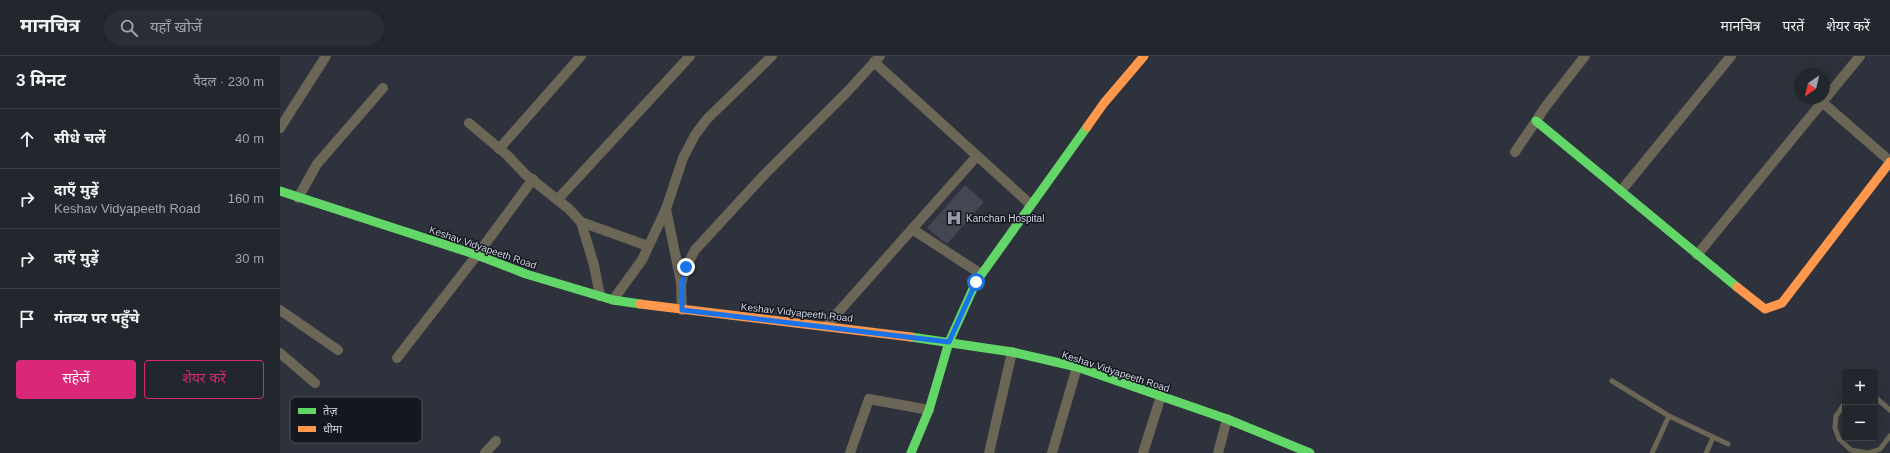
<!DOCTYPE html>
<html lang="hi">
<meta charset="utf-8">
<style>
body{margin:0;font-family:Arial,"Noto Sans Devanagari",sans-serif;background:#2a2e35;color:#f1f3f6}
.controls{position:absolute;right:12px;bottom:12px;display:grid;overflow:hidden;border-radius:4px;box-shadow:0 4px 16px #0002}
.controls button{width:36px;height:36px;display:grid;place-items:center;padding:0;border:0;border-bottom:1px solid #3f4349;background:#22262d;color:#f1f3f6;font:20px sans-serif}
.compass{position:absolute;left:1514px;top:12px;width:36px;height:36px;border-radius:50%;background:#22262d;box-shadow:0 4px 16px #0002;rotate:214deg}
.stop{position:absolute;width:12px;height:12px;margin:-9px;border:3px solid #1a73e8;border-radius:50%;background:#fff}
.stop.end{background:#1a73e8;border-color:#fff;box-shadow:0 1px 4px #0008}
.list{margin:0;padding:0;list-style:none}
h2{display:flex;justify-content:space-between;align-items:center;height:52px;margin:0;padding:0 16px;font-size:17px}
h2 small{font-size:13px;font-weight:400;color:#a2a5aa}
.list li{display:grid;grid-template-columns:26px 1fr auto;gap:12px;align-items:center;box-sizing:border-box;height:60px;padding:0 16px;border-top:1px solid #3f4349}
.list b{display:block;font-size:15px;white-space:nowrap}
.list p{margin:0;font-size:13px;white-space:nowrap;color:#a2a5aa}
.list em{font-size:13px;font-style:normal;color:#a2a5aa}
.actions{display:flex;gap:8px;padding:12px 16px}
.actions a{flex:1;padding:9px 0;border:1px solid #db2777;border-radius:4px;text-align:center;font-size:14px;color:#db2777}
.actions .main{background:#db2777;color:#fff}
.icon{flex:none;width:22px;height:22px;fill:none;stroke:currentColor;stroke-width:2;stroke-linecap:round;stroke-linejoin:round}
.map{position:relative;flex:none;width:1610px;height:397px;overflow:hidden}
header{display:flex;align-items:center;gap:24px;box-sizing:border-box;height:56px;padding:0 20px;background:#22262d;border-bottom:1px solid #3f4349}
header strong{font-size:19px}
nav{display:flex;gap:22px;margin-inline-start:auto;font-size:14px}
.search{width:280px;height:36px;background:#2a2e35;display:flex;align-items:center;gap:10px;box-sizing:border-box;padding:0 14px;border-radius:22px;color:#a2a5aa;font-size:15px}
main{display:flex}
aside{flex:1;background:#22262d}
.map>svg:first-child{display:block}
.building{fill:#434751}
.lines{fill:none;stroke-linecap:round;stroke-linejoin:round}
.lane{stroke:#6c6656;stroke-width:5}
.street{stroke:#6c6656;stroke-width:10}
.fast{stroke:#63d668;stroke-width:9}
.slow{stroke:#ff974d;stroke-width:9}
.route{stroke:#1a73e8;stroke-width:5}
.labels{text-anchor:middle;stroke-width:3;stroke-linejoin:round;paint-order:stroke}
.poi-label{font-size:10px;fill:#d0d5e2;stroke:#141720;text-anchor:start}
.street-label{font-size:10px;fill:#d0d5e2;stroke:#141720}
.key{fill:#141720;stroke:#4c505a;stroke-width:1}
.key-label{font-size:11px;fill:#d0d5e2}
</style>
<header>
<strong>मानचित्र</strong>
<div class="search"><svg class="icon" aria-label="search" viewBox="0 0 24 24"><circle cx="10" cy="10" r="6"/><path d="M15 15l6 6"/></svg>यहाँ खोजें</div>
<nav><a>मानचित्र</a><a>परतें</a><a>शेयर करें</a></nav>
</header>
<main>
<aside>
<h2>3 मिनट<small>पैदल · 230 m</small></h2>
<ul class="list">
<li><svg class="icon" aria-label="ahead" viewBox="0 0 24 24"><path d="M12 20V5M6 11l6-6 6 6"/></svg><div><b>सीधे चलें</b></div><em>40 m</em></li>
<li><svg class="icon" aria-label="right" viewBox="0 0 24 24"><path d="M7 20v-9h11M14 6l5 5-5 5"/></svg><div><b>दाएँ मुड़ें</b><p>Keshav Vidyapeeth Road</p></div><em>160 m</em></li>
<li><svg class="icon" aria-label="right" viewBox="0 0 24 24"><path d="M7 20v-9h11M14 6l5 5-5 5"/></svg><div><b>दाएँ मुड़ें</b></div><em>30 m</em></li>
<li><svg class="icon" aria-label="arrive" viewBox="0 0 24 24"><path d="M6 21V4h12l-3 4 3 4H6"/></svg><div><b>गंतव्य पर पहुँचे</b></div></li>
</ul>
<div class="actions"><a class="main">सहेजें</a><a>शेयर करें</a></div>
</aside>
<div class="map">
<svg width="1610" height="397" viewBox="0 0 1610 397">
<rect width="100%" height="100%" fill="#2d323c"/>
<path class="building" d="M685 129 704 146 667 188 647 172Z"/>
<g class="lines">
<g class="lane">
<path d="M1332 325 1389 360 1448 388"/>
<path d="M1595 341 1610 354"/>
<path d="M1565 347 1556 360 1555 372 1559 383 1571 394 1587 397"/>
<path d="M1372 397 1389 360"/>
<path d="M1426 397 1433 382"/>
<path d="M1588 397 1600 393 1610 380"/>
</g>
<g class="street">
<path d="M594 6 750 148"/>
<path d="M1542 46 1610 105"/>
<path d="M189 67 227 99 245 118 289 153 301 166 368 190"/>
<path d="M0 72 46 0"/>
<path d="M219 93 301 0"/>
<path d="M1235 96 1266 50 1305 0"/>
<path d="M1341 135 1451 0"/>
<path d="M18 142 37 108 103 32"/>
<path d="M278 143 410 0"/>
<path d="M386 153 401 226"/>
<path d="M301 166 314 209 320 240"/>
<path d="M632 173 701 218"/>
<path d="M1417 199 1580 0"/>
<path d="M333 244 362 204 386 153 403 102 415 79 427 63 492 0"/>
<path d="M0 254 58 294"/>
<path d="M402 254 401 228 406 211 415 194 484 119 568 35 600 0"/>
<path d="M546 270 697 100"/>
<path d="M0 297 35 327"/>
<path d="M117 302 197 199 253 123"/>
<path d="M205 397 216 385"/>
<path d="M570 397 589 343 649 354"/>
<path d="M709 397 732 296"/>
<path d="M772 397 797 311"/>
<path d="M863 397 881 340"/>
<path d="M938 397 947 363"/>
</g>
<g class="fast">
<path d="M1256 65 1457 231"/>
<path d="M0 135 197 199 246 218 333 244 360 248"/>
<path d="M631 281 732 296 797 311 947 363 1030 397"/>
<path d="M631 397 649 354 669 286 696 226 807 71"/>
</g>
<g class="slow">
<path d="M807 71 824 47 864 0"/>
<path d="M1457 231 1485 253 1502 247 1610 106"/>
<path d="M360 248 631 281"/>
</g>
</g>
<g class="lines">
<path class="route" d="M406 211 402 228V254L669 286 696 226"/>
</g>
<defs>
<g id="hospital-bare" transform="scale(1.2)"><path d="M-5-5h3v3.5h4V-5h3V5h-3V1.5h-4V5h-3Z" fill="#979ca8" stroke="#141720" stroke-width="2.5" paint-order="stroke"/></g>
</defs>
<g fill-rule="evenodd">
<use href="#hospital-bare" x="674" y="162"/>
</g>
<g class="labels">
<g class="poi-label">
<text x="686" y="166">Kanchan Hospital</text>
</g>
<g class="street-label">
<text transform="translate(203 191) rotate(19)" y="4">Keshav Vidyapeeth Road</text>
<text transform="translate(517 256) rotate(6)" y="4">Keshav Vidyapeeth Road</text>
<text transform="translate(836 315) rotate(18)" y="4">Keshav Vidyapeeth Road</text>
</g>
</g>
<rect x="10" y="341" width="132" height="46" rx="6" class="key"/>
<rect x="18" y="352" width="18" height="6" fill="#63d668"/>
<rect x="18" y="370" width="18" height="6" fill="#ff974d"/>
<g class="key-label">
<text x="43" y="359">तेज़</text>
<text x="43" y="377">धीमा</text>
</g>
</svg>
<div class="controls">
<button>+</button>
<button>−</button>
</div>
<svg class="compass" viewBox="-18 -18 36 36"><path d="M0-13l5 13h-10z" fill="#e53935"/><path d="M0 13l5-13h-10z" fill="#a2a5aa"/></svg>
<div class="stop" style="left:696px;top:226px"></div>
<div class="stop end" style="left:406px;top:211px"></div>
</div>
</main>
